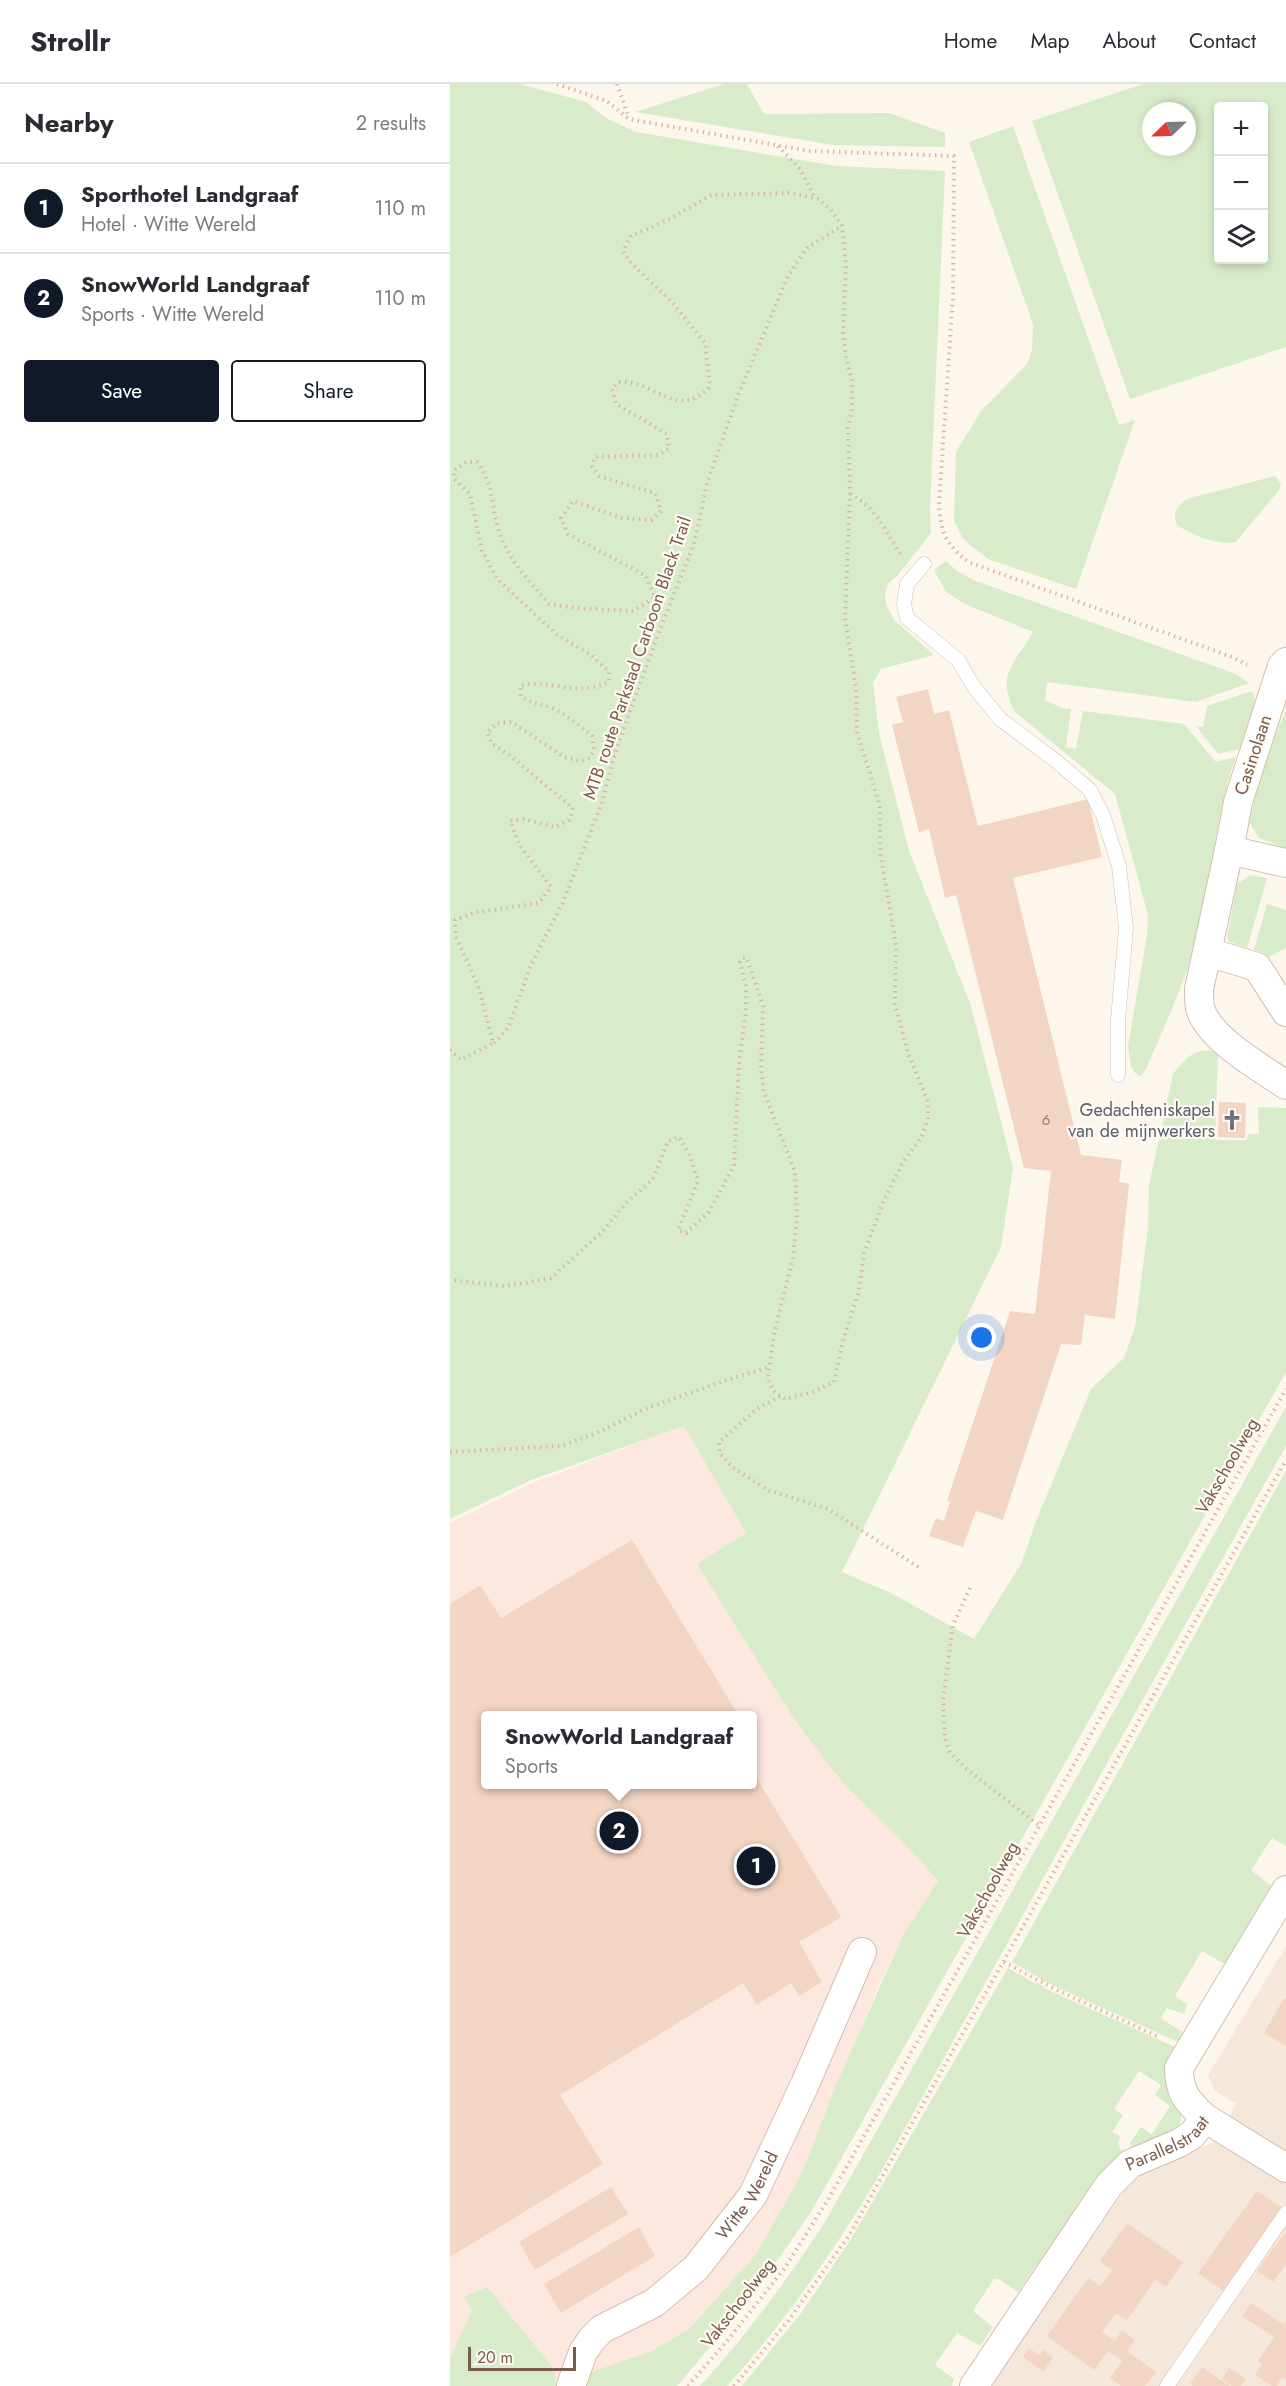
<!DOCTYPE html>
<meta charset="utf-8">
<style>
body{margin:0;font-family:Jost,sans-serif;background:#f7f7f7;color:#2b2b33}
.controls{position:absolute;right:18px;top:18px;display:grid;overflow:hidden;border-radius:6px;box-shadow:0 3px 9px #0003}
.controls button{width:54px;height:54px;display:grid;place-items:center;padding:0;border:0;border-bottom:2px solid #e1e1e2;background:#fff;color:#2b2b33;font:30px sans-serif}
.compass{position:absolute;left:692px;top:18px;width:54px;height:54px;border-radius:50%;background:#fff;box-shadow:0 3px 9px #0003;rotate:247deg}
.scale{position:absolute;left:18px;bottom:15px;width:108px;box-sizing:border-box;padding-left:6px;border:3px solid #7a5c4d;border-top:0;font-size:16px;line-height:21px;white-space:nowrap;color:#7a5c4d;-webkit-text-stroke:4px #fffaf3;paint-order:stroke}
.you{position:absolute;left:532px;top:1254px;width:21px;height:21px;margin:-15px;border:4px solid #fff;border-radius:50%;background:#1a73e8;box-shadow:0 0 0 9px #1a73e833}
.badge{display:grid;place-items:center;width:39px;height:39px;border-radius:50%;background:#111827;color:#fff;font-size:20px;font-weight:700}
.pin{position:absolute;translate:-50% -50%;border:3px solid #fff;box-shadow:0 2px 6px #0006}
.popup{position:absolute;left:31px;top:1627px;width:276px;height:78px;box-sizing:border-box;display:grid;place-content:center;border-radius:6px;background:#fff;filter:drop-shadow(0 2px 4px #0005);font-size:20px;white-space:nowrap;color:#7c7c81}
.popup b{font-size:22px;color:#2b2b33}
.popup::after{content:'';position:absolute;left:50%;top:100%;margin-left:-12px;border:12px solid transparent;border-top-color:#fff}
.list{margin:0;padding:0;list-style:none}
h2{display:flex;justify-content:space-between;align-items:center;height:78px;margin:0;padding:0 24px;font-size:26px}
h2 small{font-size:20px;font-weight:400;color:#7c7c81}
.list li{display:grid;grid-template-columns:39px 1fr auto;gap:18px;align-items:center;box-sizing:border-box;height:90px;padding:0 24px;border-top:2px solid #e1e1e2}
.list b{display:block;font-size:22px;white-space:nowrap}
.list p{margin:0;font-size:20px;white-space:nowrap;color:#7c7c81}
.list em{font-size:20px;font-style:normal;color:#7c7c81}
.actions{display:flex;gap:12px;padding:18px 24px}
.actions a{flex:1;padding:14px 0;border:2px solid #111827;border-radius:6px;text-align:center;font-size:21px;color:#111827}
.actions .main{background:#111827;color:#fff}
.icon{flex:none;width:33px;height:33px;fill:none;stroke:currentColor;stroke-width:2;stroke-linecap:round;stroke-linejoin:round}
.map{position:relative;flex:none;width:836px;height:2302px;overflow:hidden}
header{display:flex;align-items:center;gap:36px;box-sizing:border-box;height:84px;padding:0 30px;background:#fff;border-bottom:2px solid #e1e1e2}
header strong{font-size:28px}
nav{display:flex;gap:33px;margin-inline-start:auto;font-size:21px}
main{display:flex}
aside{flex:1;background:#fff}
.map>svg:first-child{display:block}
.residential{fill:#f5e8da}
.commercial{fill:#fde8e0;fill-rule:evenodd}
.green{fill:#d8ecc9;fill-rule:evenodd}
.building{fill:#f3d5c3}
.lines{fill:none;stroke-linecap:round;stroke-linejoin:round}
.lane-casing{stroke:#d1beb0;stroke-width:15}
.street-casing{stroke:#d1beb0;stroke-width:30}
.path{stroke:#d9b8a5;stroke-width:4;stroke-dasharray:1.5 4.5;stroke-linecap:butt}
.lane{stroke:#fff;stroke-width:14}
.street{stroke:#fff;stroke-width:28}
.labels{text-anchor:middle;stroke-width:4.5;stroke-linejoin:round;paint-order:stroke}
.number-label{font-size:15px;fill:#987a6a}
.street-label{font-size:18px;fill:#7a5c4d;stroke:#fffaf3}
.worship-label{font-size:18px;fill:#5b616d;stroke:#fffaf3;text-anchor:end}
</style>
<header>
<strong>Strollr</strong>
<nav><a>Home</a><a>Map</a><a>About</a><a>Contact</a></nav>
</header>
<main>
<aside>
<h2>Nearby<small>2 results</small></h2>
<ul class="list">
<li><span class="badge">1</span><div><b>Sporthotel Landgraaf</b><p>Hotel · Witte Wereld</p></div><em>110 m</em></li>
<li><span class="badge">2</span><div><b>SnowWorld Landgraaf</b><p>Sports · Witte Wereld</p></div><em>110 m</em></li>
</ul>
<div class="actions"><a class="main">Save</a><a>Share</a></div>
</aside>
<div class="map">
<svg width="836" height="2302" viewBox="0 0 836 2302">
<rect width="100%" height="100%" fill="#fdf6ec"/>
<path class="residential" d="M836 1862V2302H538L686 2090 762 2059 786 2020 764 2006 758 1991Z"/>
<path class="commercial" d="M234 1341 296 1449 248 1480 344 1635 393 1699 450 1755 488 1798 453 1851 428 1903 352 2089 306 2170 239 2245 202 2267 141 2288 137 2302H0V1439L80 1400ZM36 1632H302V1700H36Z"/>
<g class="green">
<path d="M0 0H70L129 16 137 19 156 34 186 48 386 82 495 87 480 424 481 449 449 490 438 500 435 509 436 520 444 536 484 571 431 585 423 599 429 649 459 767 521 922 563 1084 551 1163 392 1488 441 1509 524 1555 571 1480 587 1435 641 1305 674 1274 685 1243 698 1144 699 1101 723 990C734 975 747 961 768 968L765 1056H797L798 1050H809L808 1023 836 1024V1288L361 2128 302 2213 227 2302H137L141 2288 202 2267 239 2245 306 2170 352 2089 386 2001 453 1851 488 1797 450 1755 393 1699 344 1635 247 1480 296 1449 234 1342 81 1396 0 1435Z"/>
<path d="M274 0H297L314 30 439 29 495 49V63L383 61 185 28Z"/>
<path d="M693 0H836V263L680 315 582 37ZM768 22H814V176H768ZM701 27H737V63H701Z"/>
<path d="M563 42 669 341 685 336 626 505 538 475 513 455 504 437 506 368 531 327 577 280 582 267 583 240 519 58Z"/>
<path d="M825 392 831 400 829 406 786 458C768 462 742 451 727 441 722 428 726 423 737 415Z"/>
<path d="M496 477 506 486 523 496 786 590 799 599 746 618 597 598 595 616 612 624 621 625 616 663 626 665 633 627 734 640 766 678 786 673C766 726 764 783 751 838 740 888 717 936 697 983L691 992 685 989 681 982 678 962 697 851 698 831 665 710 564 627C546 588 565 580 583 548L515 520 496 508 484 486Z"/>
<path d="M802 607 806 620 789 665 768 670 746 642 753 643 757 622Z"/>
<path d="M836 626V764L809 754 799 737 814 678Z"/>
<path d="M800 791 817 794 797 864 780 858 777 854 787 800Z"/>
<path d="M817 820 836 826V864L817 874 813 869 804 866Z"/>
<path d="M836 1323V1362L657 1679 427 2095C383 2168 335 2238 277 2302H250C297 2251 337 2196 375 2138Z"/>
<path d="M836 1387V1762L822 1754 801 1786 823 1803 775 1880 752 1867 725 1912 737 1920 734 1930 717 1924 711 1934 732 1948 728 1958 589 1895V1893L562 1878Z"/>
<path d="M558 1884 586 1900 587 1898 594 1904 725 1963 731 2031 730 2042 727 2046 682 2066 680 2059 691 2043 702 2050 720 2022 705 2011 711 2001 689 1987 664 2025 673 2031 662 2048 671 2053 668 2058 672 2070 657 2082 568 2208 549 2195H544L524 2225V2228L543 2243 530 2262 507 2249 486 2279V2282L504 2295 502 2302H292L351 2229 401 2155Z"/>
<path d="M37 2203 104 2285 106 2302H0V2274L22 2226 14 2213Z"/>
</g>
<g class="building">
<path d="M478 605 484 630 499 626 528 742 638 715 652 773 563 794 631 1071 672 1076 669 1098 679 1100 665 1235 635 1231 631 1261 611 1260 553 1436 526 1427 513 1463 479 1452 486 1434 494 1437 500 1418 497 1417 560 1227 585 1230 601 1087 574 1084 506 811 495 814 479 745 469 748 442 641 453 638 446 613Z"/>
<path d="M769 1018 796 1019 795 1054 768 1053Z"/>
<path d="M182 1456 289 1632H36V1700L303 1701V1688L391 1833 349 1858 372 1898 349 1912 341 1899 307 1921 293 1899 110 2011 153 2080 0 2173V1520L30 1501 51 1534Z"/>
<path d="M834 1914 836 1915V1962L814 1949Z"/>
<path d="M161 2103 178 2130 85 2186 69 2158Z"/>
<path d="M807 2107 832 2124 773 2207 748 2189Z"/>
<path d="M677 2139 733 2178 716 2203 705 2196 677 2236 666 2229 652 2248 665 2257 672 2246 685 2256 677 2267 706 2288 695 2302H671L660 2294 672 2277 658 2267 644 2286 597 2252 638 2194 650 2202 662 2186 650 2177Z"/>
<path d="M189 2143 205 2172 111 2229 94 2200Z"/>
<path d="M836 2147V2180L823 2198 807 2187Z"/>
<path d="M801 2219 833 2240 836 2236V2296L832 2293 827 2302H822L805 2291 812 2280 808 2277 824 2253 792 2232Z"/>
<path d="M579 2264 589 2271 593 2266 603 2274 593 2288 573 2273Z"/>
<path d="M752 2283 771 2296 780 2302H743L740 2300Z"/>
<path d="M779 2284 796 2295 791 2302H782L772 2295Z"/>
</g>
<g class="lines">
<g class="lane-casing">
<g id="lane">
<path d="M474 480 457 500 454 520 457 534 508 576 524 603 550 635 606 677 640 706 653 731 669 782 676 844 668 936V991"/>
<path d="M717 2302 836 2129"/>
</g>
</g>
<g class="street-casing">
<g id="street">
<path d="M836 578 832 582 788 718 779 766 749 905C749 911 749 918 750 924 759 955 810 983 836 1001"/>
<path d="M779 766 836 779"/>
<path d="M758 868 807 883 836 928"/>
<path d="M755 2034 836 2084"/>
<path id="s1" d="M121 2302 133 2268 142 2255 152 2245 204 2219 246 2184 303 2111 355 2000 412 1868"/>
<path id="s2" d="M524 2302 659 2101 680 2080 729 2059 742 2051 755 2034C737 2017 729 2009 729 1984L836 1806"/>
</g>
</g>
<g class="path">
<path d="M107 0 157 17 179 35 195 38 360 67 504 72 503 212 489 421C491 450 496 460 518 478L785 574 797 581"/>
<path d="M167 0 179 34"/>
<path d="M328 62 350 85 365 114"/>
<path d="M400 410C425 422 436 447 450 470"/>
<path d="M44 959 58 944 81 881 113 818 151 721 167 663 210 545 244 460 257 399 289 309 338 192 357 164 392 142"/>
<path d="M0 966 11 976 43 959 29 904 6 853 5 836 23 829 89 819 101 803 70 762 60 737 74 735 105 743 119 736 123 724 58 670 42 660 37 649 47 639 62 638 114 673 130 677 140 674 144 665 142 652C130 642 117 631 102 624 91 620 81 619 71 613L70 602C101 594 125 614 159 598V588L141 571 106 550 47 495 32 466 20 410 4 395V386L17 378H27C47 406 40 425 51 453 61 479 81 499 99 520L126 524 184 527 205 513 196 492 118 450 111 434 123 417 172 434 201 436 211 427 205 409 149 392 142 382 145 373 208 371 219 365 217 350 166 320 162 305 169 298C206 296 225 337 260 303L255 259 221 217 181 179 173 167 181 152 220 135 261 111 342 109 368 115 380 125 392 142 396 180 393 248 396 273 402 296V325L398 344 400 410 395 534 406 605 407 648 430 722V768L446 861 445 920 458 969 478 1018V1034L472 1052 452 1080 434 1116 414 1169 409 1207 394 1253 384 1298 363 1308 335 1315 323 1307 318 1294 324 1250 343 1174 347 1133 345 1088 314 1008 311 985 313 922 297 874H293L290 878 296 903V927L289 978 284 1081 259 1128 236 1149 228 1146 248 1097 240 1072 229 1053 218 1057 203 1095 176 1119 152 1148 101 1194 56 1202 0 1196"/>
<path d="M330 1312 307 1325 269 1358 270 1370 282 1383 318 1406 378 1425 470 1484"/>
<path d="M0 1368 111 1362 147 1349 195 1325 277 1296 319 1283"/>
<path d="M520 1504 503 1541 493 1616 495 1655 500 1668 514 1683 590 1742"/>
<path d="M554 1878 609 1907 709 1953"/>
<path d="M238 2302 277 2257 334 2185 379 2114 836 1305"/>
<path d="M284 2302 338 2237 398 2153 836 1376"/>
</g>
<use href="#lane" class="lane"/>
<use href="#street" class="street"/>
</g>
<defs>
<g id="church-bare" transform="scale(1.62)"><path d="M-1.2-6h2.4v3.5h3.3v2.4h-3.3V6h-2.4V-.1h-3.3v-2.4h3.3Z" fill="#6b7280" stroke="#fffaf3" stroke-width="2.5" paint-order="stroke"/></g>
</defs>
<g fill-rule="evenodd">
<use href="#church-bare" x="782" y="1036"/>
</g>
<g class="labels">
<g class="number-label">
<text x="596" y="1041">6</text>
</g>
<g class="street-label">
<text transform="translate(187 574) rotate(-71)" y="6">MTB route Parkstad Carboon Black Trail</text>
<text transform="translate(803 671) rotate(-72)" y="6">Casinolaan</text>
<text transform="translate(777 1382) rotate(-60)" y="6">Vakschoolweg</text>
<text transform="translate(538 1806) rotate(-61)" y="6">Vakschoolweg</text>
<text dy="6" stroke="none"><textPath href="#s2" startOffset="315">Parallelstraat</textPath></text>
<text dy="6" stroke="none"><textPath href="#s1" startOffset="268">Witte Wereld</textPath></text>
<text transform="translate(288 2219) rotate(-52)" y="6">Vakschoolweg</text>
</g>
<g class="worship-label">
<text x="765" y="1032">Gedachteniskapel<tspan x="765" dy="21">van de mijnwerkers</tspan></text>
</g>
</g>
</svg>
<div class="controls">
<button>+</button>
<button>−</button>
<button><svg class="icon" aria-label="layers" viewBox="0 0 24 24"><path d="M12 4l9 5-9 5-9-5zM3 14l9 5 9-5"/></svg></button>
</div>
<svg class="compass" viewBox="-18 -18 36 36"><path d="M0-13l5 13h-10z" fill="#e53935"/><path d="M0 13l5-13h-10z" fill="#7c7c81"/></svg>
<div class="scale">20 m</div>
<div class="you"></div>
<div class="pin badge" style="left:306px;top:1782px">1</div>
<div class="pin badge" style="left:169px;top:1747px">2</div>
<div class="popup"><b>SnowWorld Landgraaf</b>Sports</div>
</div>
</main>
